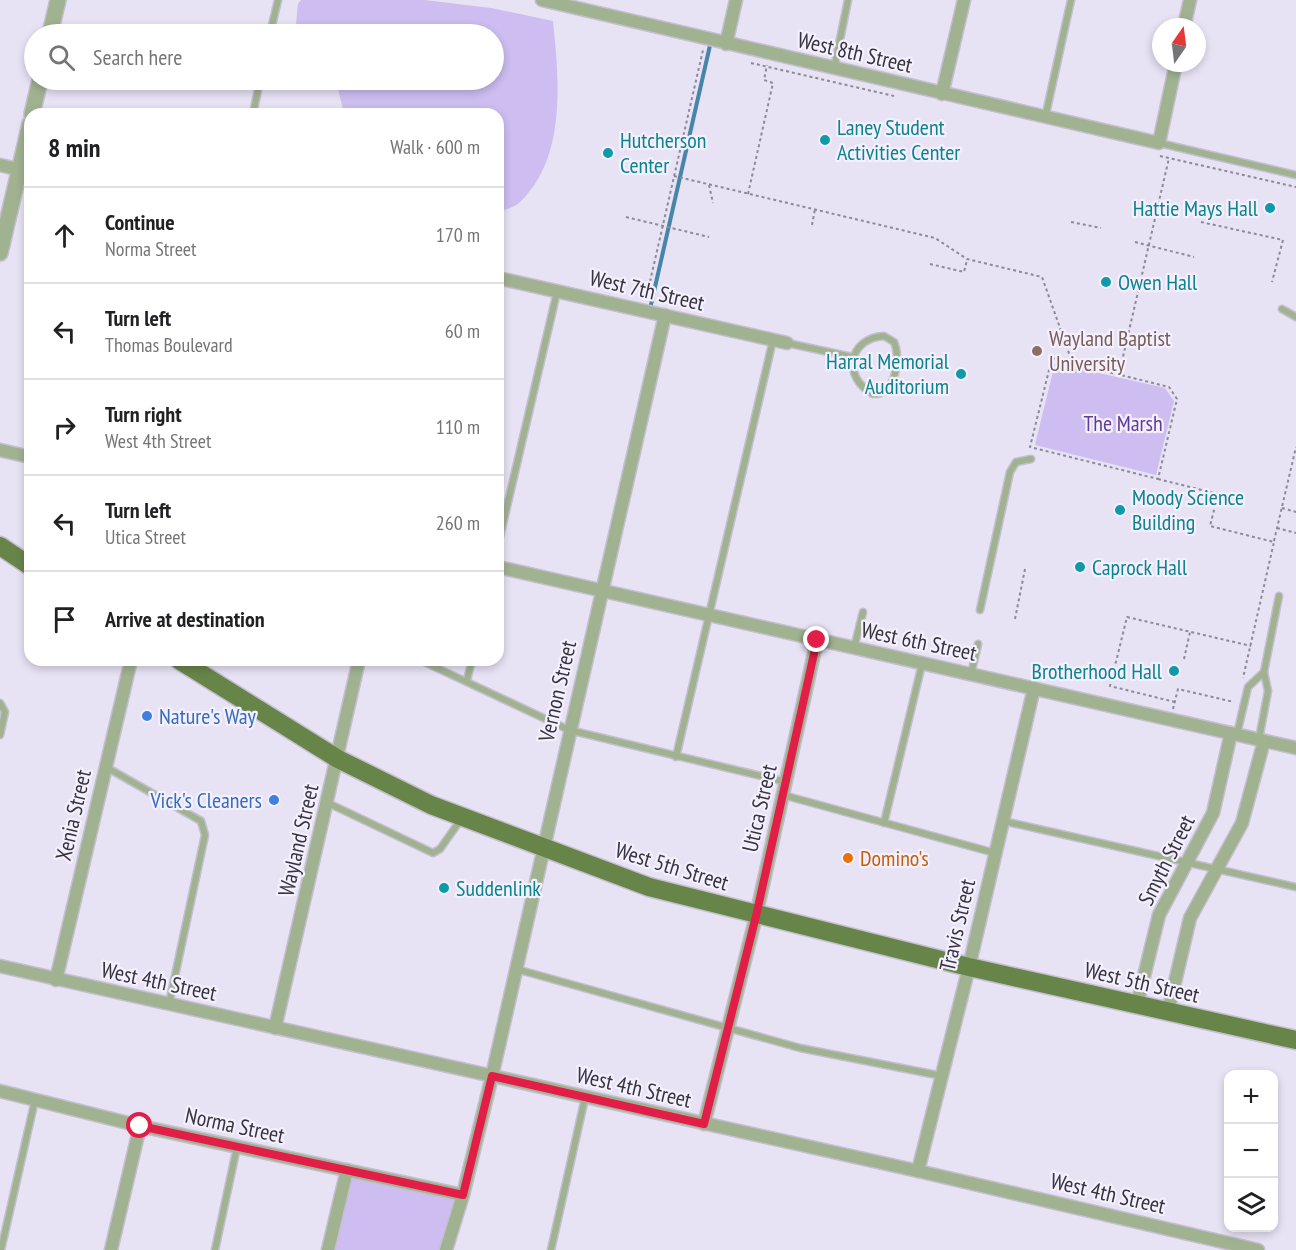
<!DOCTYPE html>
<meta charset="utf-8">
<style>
body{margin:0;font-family:"PT Sans Narrow",sans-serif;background:#f2f2f2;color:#202124}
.controls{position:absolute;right:18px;bottom:18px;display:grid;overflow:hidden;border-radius:12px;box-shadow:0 3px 9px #0003}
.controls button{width:54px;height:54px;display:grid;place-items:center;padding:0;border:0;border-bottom:2px solid #e0e0e0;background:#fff;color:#202124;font:30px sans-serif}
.compass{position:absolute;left:1152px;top:18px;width:54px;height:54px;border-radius:50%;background:#fff;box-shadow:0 3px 9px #0003;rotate:14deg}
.stop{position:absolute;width:18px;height:18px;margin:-14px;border:4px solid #e11d48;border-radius:50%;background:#fff}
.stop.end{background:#e11d48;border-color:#fff;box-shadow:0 2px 6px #0008}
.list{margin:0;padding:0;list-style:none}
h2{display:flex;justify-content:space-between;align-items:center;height:78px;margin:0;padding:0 24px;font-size:26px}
h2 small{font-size:20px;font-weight:400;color:#757577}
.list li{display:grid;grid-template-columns:39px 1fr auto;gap:18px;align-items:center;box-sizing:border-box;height:96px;padding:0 24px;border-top:2px solid #e0e0e0}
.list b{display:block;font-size:22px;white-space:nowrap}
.list p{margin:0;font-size:20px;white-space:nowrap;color:#757577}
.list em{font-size:20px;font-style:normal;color:#757577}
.icon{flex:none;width:33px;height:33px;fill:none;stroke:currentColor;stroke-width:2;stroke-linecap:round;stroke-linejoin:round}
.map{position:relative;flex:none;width:1296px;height:1250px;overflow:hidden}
.search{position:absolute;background:#fff;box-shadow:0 3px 9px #0003;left:24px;top:24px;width:480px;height:66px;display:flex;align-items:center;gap:15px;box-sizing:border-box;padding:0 21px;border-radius:33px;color:#757577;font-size:22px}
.panel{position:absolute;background:#fff;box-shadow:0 3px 9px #0003;left:24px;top:108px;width:480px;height:558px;border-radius:18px}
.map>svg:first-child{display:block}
.green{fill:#cdbdf1}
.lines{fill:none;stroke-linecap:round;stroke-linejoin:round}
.stream{stroke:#4786a8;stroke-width:4}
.service-casing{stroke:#c4bfcf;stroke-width:9}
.minor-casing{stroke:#c4bfcf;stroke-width:15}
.tertiary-casing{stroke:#c4bfcf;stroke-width:18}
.primary-casing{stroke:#c4bfcf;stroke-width:21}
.path{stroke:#8e8a97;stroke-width:2;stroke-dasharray:3 3;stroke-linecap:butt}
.service{stroke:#a1b291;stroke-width:6}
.minor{stroke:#a1b291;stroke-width:12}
.tertiary{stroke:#a1b291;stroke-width:15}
.primary{stroke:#688549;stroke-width:18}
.route{stroke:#e11d48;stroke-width:8}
.culture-dot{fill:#0f9aa8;stroke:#f4f0ff;stroke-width:2}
.education-dot{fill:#8d6e63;stroke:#f4f0ff;stroke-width:2}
.shop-dot{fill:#3f7fe0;stroke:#f4f0ff;stroke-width:2}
.food-dot{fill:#e8710a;stroke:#f4f0ff;stroke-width:2}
.labels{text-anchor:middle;stroke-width:4.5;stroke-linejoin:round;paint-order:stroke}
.street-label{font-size:22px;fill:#37353c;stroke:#f4f0ff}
.culture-label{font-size:22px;fill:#0d838f;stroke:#f4f0ff;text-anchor:start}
.education-label{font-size:22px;fill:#785e54;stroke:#f4f0ff;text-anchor:start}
.park-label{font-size:22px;fill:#5f3d94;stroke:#f4f0ff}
.shop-label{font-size:22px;fill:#366cbe;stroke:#f4f0ff;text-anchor:start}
.food-label{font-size:22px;fill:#c56008;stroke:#f4f0ff;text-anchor:start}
</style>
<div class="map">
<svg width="1296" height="1250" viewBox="0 0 1296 1250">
<rect width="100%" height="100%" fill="#e7e2f4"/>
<g class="green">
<path d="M301 0H424L491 8 553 21C559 80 567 158 519 203 514 208 505 209 498 212V114H344L336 80H494V34H295L298 4Z"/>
<path d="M1055 363 1165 388 1174 401 1156 475 1035 445Z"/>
<path d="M349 1172 460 1196 444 1250H330Z"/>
</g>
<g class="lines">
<path class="stream" d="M650 309 711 41"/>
<g class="service-casing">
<g id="service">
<path d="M270 34 278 0"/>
<path d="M834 69 848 0"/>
<path d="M253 114 260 80"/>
<path d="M1045 118 1071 0"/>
<path d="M1159 143 1296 175"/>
<path d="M1282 309 1296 317"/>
<path d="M884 336 894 342C901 357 896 396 873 394 842 378 848 338 884 336Z"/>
<path d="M787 343 852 357"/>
<path d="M498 545 557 292"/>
<path d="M980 610 1010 472 1016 462 1031 459"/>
<path d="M854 648 863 612"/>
<path d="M420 660 569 730 786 782"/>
<path d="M971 674 978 644"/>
<path d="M467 680 472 660"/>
<path d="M0 703 5 712 0 735"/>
<path d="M1237 734 1248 687 1264 672"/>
<path d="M1259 739 1268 691 1264 672 1279 596"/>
<path d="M676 757 773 340"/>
<path d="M106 767 201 821 205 835 169 1004"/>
<path d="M783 795 995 853"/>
<path d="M328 803 433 853 440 849 462 818"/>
<path d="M1003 821 1296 887"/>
<path d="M884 823 922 664"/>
<path d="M516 969 800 1048 942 1076"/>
<path d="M1 1250 35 1100"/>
<path d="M215 1250 237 1147"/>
<path d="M551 1250 585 1098"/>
</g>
</g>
<g class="minor-casing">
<g id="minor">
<path d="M542 0 1159 143 1176 63"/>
<path d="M1184 27 1190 0"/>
<path d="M726 44 736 0"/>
<path d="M942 94 964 0"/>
<path d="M0 165 30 172"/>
<path d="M498 278 787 343"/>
<path d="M0 450 30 457"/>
<path d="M498 567 1296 748"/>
<path d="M0 966 918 1171 1258 1250"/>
<path d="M56 980 131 660"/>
<path d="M1137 1005 1159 915 1213 813 1231 733"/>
<path d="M1168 1012 1190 918 1242 823 1264 741"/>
<path d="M275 1028 359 660"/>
<path d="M0 1091 140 1126 463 1195"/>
<path d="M704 1124 756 916 817 640"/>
<path d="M918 1171 969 967 1034 688"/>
<path d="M111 1250 140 1126"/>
<path d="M328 1250 347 1170"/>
<path d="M446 1250 463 1195 492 1076 665 315"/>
</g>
</g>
<g class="tertiary-casing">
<g id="tertiary">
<path d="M50 34 58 0"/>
<path d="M32 114 40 80"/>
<path d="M0 253 30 124"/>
</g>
</g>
<g class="primary-casing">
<g id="primary">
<path d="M0 546 30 566"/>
<path d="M179 660 338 759 431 805 649 887 969 967 1296 1040"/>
</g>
</g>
<g class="path">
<path d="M751 63 894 96"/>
<path d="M1160 156 1296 187"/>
<path d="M674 176 935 238 967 259 1042 277 1072 362"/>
<path d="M709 185 713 203"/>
<path d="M748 194 773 83 764 80 767 65"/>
<path d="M626 217 709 237"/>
<path d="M1071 222 1101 228"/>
<path d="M1201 222 1283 240 1272 282"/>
<path d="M812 225 815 209"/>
<path d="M1135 242 1194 257"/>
<path d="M930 264 964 272 967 260"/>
<path d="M646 299 703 50"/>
<path d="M1052 358 1169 387 1177 399 1158 479 1030 447Z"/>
<path d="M1119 374 1169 158"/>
<path d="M1158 479 1218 494 1210 526 1274 542 1243 678"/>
<path d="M1282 508 1296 512"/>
<path d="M1277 528 1296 533"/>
<path d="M1274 541 1296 447"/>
<path d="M1015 619 1025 569"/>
<path d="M1184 659 1190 632"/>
<path d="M1175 702 1110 686 1127 617 1251 646"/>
<path d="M1173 709 1178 689 1234 702"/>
</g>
<use href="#service" class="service"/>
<use href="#minor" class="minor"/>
<use href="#tertiary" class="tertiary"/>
<use href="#primary" class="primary"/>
</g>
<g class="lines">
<path class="route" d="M140 1126 463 1195 492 1076 704 1124 756 916 817 640"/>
</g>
<g class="culture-dot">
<circle cx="825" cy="140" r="6"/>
<circle cx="608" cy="153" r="6"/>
<circle cx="1270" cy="208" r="6"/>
<circle cx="1106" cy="282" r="6"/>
<circle cx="961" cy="374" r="6"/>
<circle cx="1120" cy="510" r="6"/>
<circle cx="1080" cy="567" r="6"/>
<circle cx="1174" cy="671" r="6"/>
<circle cx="444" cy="888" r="6"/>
</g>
<circle class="education-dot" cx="1037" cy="351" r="6"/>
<g class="shop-dot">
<circle cx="147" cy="716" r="6"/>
<circle cx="274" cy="800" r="6"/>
</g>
<circle class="food-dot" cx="848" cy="858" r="6"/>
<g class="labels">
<g class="street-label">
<text transform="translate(855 52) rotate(13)" y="8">West 8th Street</text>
<text transform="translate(647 290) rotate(13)" y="8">West 7th Street</text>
<text transform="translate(919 641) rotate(12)" y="8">West 6th Street</text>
<text transform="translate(557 691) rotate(-77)" y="8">Vernon Street</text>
<text transform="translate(759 808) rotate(-77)" y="8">Utica Street</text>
<text transform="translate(73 815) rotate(-77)" y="8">Xenia Street</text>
<text transform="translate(298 840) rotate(-77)" y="8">Wayland Street</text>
<text transform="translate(1166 860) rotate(-63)" y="8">Smyth Street</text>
<text transform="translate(672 866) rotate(17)" y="8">West 5th Street</text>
<text transform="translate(957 925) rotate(-77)" y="8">Travis Street</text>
<text transform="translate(159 981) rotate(12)" y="8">West 4th Street</text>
<text transform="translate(1142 982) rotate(13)" y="8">West 5th Street</text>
<text transform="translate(634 1087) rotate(13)" y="8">West 4th Street</text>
<text transform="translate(235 1125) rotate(12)" y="8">Norma Street</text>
<text transform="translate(1108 1193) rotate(13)" y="8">West 4th Street</text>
</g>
<g class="culture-label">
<text x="837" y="135">Laney Student<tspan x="837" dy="25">Activities Center</tspan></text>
<text x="620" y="148">Hutcherson<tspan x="620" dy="25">Center</tspan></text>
<text x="1258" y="216" text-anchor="end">Hattie Mays Hall</text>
<text x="1118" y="290">Owen Hall</text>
<text x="949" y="369" text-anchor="end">Harral Memorial<tspan x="949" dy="25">Auditorium</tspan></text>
<text x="1132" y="505">Moody Science<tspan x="1132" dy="25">Building</tspan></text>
<text x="1092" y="575">Caprock Hall</text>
<text x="1162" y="679" text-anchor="end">Brotherhood Hall</text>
<text x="456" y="896">Suddenlink</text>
</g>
<g class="education-label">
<text x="1049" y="346">Wayland Baptist<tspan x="1049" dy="25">University</tspan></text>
</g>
<g class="park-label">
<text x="1123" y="431">The Marsh</text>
</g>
<g class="shop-label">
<text x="159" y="724">Nature's Way</text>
<text x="262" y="808" text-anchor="end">Vick's Cleaners</text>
</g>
<g class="food-label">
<text x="860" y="866">Domino's</text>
</g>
</g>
</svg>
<div class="controls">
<button>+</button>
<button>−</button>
<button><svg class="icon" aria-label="layers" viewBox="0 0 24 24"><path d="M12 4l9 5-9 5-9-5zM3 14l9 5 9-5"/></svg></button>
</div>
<svg class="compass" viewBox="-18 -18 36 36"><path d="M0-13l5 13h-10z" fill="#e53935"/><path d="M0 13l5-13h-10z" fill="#757577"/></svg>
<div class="stop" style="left:140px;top:1126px"></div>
<div class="stop end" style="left:817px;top:640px"></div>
<div class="search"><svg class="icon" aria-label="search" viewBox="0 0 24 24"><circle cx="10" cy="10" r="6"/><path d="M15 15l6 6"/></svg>Search here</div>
<section class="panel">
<h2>8 min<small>Walk · 600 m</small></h2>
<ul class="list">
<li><svg class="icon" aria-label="ahead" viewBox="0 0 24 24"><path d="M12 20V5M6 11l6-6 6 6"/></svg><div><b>Continue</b><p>Norma Street</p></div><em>170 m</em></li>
<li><svg class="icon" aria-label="left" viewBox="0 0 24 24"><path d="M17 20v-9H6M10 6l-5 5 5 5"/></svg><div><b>Turn left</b><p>Thomas Boulevard</p></div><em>60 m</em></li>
<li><svg class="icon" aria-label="right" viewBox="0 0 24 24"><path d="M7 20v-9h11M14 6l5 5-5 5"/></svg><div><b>Turn right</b><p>West 4th Street</p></div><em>110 m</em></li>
<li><svg class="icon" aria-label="left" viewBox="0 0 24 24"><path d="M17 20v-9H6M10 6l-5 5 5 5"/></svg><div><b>Turn left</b><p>Utica Street</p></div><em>260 m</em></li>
<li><svg class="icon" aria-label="arrive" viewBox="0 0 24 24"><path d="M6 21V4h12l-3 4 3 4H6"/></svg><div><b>Arrive at destination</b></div></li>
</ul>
</section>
</div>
